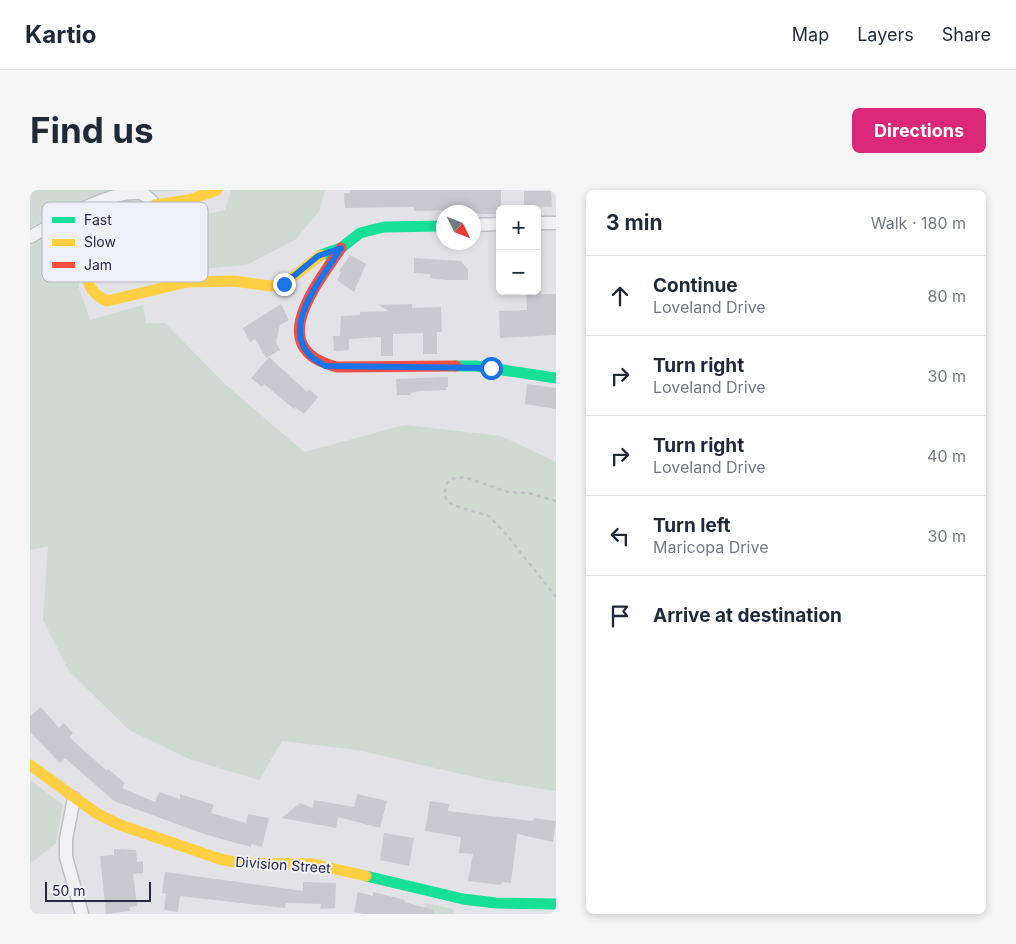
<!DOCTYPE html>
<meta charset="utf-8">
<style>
body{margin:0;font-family:Inter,sans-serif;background:#f6f6f7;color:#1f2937}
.controls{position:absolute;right:15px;top:15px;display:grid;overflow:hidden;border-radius:8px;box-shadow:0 2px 8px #0003}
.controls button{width:45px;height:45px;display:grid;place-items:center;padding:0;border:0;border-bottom:1px solid #e0e1e3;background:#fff;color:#1f2937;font:25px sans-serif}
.compass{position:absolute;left:406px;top:15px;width:45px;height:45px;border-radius:50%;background:#fff;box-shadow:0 2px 8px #0003;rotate:133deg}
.scale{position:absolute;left:15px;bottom:12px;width:106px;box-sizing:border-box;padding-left:5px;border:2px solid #272842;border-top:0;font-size:14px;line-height:18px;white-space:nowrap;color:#272842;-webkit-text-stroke:4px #eff0f7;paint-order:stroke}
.stop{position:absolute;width:15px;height:15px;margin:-11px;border:4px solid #1a73e8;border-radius:50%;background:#fff}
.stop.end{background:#1a73e8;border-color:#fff;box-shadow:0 1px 5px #0008}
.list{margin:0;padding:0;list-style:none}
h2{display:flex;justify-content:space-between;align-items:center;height:65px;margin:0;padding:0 20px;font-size:21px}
h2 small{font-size:16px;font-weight:400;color:#747a83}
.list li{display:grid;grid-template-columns:32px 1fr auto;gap:15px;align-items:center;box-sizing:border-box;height:80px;padding:0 20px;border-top:1px solid #e0e1e3}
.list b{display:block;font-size:19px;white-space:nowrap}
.list p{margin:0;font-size:16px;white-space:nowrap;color:#747a83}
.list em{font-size:16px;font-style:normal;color:#747a83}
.icon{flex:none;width:28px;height:28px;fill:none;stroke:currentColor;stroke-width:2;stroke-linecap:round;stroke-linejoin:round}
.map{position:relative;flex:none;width:526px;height:724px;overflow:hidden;border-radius:8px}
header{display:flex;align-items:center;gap:30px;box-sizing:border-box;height:70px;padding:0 25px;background:#fff;border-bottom:1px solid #e0e1e3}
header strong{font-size:24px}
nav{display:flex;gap:28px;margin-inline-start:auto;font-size:18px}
.intro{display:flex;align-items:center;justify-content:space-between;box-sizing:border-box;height:120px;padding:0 30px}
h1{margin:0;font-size:35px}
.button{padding:12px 22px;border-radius:8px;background:#db2777;color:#fff;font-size:18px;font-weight:700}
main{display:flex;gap:30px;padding:0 30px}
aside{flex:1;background:#fff;border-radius:8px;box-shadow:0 2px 8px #0003}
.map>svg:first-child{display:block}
.green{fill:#cfdad2}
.building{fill:#c9c9cf}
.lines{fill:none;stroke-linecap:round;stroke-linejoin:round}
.street-casing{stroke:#bfbfc5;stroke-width:15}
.path{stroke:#c1c1c7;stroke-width:2.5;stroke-dasharray:4 4;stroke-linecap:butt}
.street{stroke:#f1f1f4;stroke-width:12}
.fast{stroke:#16e098;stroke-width:11}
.slow{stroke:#ffcf43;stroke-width:11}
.jam{stroke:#f24e42;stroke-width:11}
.route{stroke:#1a73e8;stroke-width:6}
.labels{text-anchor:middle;stroke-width:4;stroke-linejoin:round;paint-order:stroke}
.street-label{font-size:14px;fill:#272842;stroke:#eff0f7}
.key{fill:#eff0f7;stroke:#b3b4c1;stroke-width:1}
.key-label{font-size:14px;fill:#272842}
</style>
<header>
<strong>Kartio</strong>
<nav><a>Map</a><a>Layers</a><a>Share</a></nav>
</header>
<div class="intro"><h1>Find us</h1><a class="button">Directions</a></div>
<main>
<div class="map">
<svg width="526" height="724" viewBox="0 0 526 724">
<rect width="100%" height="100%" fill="#e2e2e7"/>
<g class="green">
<path d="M0 0H153L154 1 86 2 61 8 0 37Z"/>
<path d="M201 0H295L290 20 265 50 216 75 156 80 139 33 195 20Z"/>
<path d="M93 10H113L111 17 49 79V98L60 130 113 115 116 133H135L196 195 274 262 375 235 471 246 526 272V601L453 589 327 560 252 551 229 590 159 569 99 540 39 481 13 430 18 356 0 360V56L62 20Z"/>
<path d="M0 590 33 615 26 653 0 674Z"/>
<path d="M395 713 423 719V724H393Z"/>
</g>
<g class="building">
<path d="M320 0H471V19L470 24H453L439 22V20L384 21V17L315 18 314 3H320Z"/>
<path d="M494 1H521L522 17 494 16Z"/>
<path d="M320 65 336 74 324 102 307 90 311 83 309 81Z"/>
<path d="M384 68 431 71 438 80V90H416L400 88V84L384 83Z"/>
<path d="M507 101H511V104H526V145L470 148 469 121 497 120 496 102Z"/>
<path d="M251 114 259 130 250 135 246 152 250 160 236 168 225 149 220 152 213 138Z"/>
<path d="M382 114V118L411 117 412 142H407V164H393V143L363 144V166H351V147L319 149V160L304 161 303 146H310L311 126 330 125V122L359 121 348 115Z"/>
<path d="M239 167 277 202 279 199 288 207 274 224 265 217 264 219 234 194 232 197 221 188Z"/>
<path d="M418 187V197H416V200L389 201 380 203 381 205H367L366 189Z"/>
<path d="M497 194 526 198V219L495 214Z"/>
<path d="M11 517 29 538 34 533 43 543 39 547 77 581 78 579 95 593 92 598 125 612 129 602 150 609V604L184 615 181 623 216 633 218 624 239 628 232 657 221 654V657L174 644 84 611 35 568 30 573 0 542V526Z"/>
<path d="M327 604 357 611 350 638 308 627 306 638 252 628 270 613 283 618 284 610 324 617Z"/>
<path d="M400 611 419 614 418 621 503 631 504 628 526 631 523 652 487 644 481 693 472 692 471 695 438 691 443 664 429 663 431 647 395 641Z"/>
<path d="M354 643 384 648 379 676 350 670Z"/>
<path d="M84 659 106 660 107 672 113 671V683L103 684 107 716 100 717V721L76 724 70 666 84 665Z"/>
<path d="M135 682 273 701V692L306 693 305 718 290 719 291 714 256 713 255 718 150 706 148 722 134 720 136 704 132 703Z"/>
<path d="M328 702 343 706V702L375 710 374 712 404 720 403 724H334L324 722Z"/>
</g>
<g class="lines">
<g class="street-casing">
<g id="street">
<path d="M507 33H526"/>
<path d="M443 35 470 34"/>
<path d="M0 47C27 32 80 0 110 3 116 4 121 11 125 15"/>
<path d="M44 608 36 649V667L52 724"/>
</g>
</g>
<path class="path" d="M526 311 498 303 478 302 434 287 421 289 417 293 414 305 418 312 426 316 459 326 476 344 526 407"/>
<use href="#street" class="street"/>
<g class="fast">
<path d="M291 65 311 58 330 43 354 37 413 36"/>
<path d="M426 176H446L526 188"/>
<path d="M336 686 433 709 466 713 526 714"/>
</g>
<g class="slow">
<path d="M187 0 159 10 125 15 66 61 55 81C59 97 62 104 77 111L157 92 204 91 240 96 254 94 291 65"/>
<path d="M0 575 66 623 90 635 190 669 209 673 283 674 336 686"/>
</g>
<path class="jam" d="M311 58C287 94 233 159 307 177L426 176"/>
</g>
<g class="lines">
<path class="route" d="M254 94 288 66 311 58C290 92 239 149 296 176L461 178"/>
</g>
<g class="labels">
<g class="street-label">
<text transform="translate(253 675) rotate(4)" y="5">Division Street</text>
</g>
</g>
<rect x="12" y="12" width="166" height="80" rx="8" class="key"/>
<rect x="22" y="27" width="23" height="6" fill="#16e098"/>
<rect x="22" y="49" width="23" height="7" fill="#ffcf43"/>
<rect x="22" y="72" width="23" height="6" fill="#f24e42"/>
<g class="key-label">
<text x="54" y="35">Fast</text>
<text x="54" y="57">Slow</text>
<text x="54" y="80">Jam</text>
</g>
</svg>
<div class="controls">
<button>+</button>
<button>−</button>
</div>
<svg class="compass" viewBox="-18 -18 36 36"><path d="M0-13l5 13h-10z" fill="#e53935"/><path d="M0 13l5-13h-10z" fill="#747a83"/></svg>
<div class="scale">50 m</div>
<div class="stop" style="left:461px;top:178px"></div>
<div class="stop end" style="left:254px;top:94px"></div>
</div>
<aside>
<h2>3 min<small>Walk · 180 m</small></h2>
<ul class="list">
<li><svg class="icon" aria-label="ahead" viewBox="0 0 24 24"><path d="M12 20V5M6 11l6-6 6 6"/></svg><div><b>Continue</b><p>Loveland Drive</p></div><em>80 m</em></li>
<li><svg class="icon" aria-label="right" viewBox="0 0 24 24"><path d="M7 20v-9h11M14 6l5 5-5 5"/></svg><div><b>Turn right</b><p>Loveland Drive</p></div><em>30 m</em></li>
<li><svg class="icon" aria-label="right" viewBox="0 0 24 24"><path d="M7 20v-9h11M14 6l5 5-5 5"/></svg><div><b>Turn right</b><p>Loveland Drive</p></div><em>40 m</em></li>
<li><svg class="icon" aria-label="left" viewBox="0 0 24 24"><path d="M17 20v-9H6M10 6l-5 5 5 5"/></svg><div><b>Turn left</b><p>Maricopa Drive</p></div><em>30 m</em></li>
<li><svg class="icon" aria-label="arrive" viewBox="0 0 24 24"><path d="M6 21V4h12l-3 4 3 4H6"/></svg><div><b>Arrive at destination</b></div></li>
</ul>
</aside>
</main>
